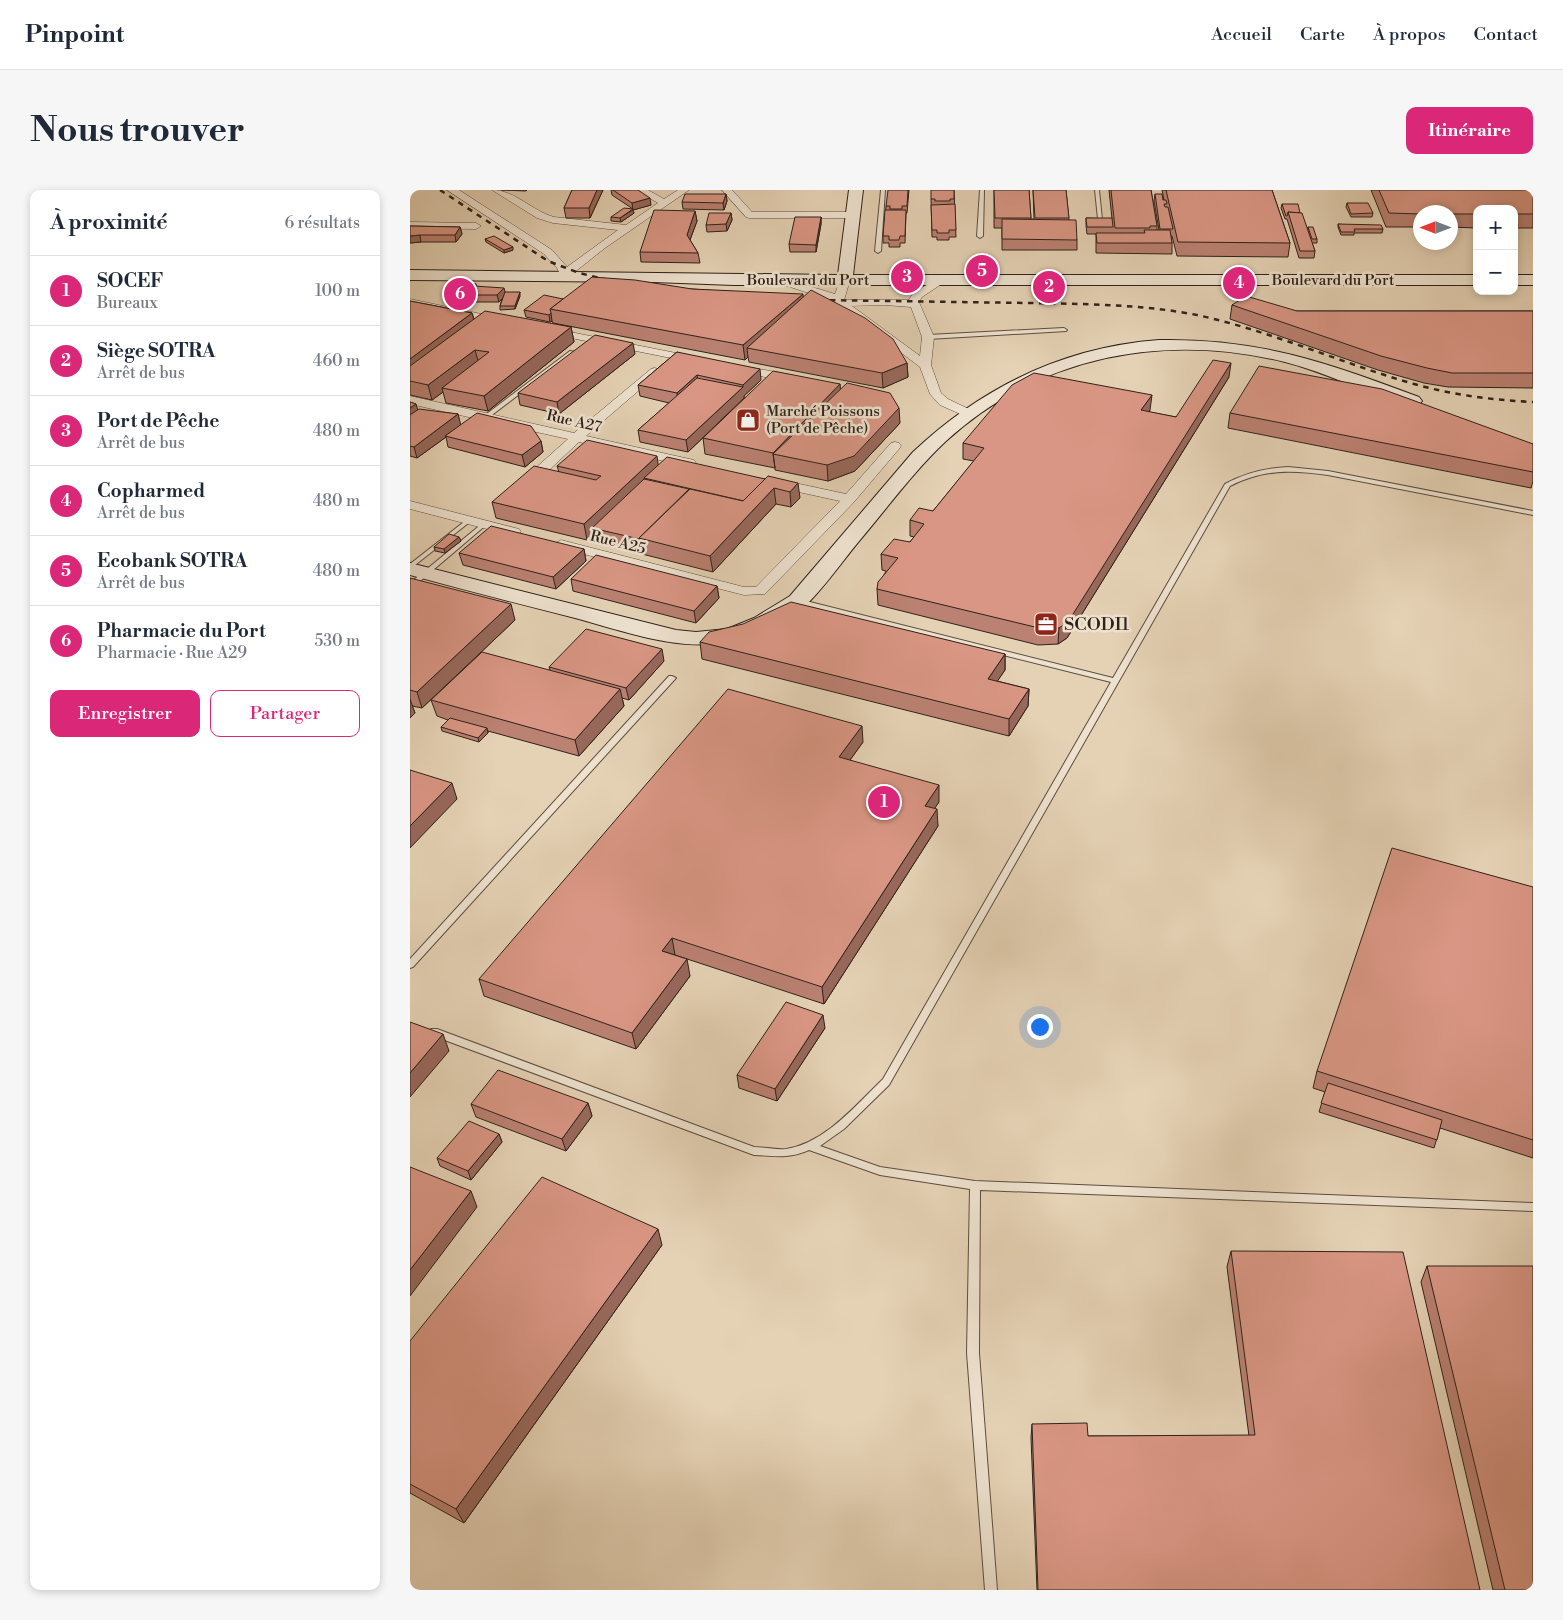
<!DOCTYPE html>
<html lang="fr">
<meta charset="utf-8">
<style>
body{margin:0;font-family:"Libre Bodoni",serif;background:#f6f6f7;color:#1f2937}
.controls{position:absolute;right:15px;top:15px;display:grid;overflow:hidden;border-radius:10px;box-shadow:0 2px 8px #0003}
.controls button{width:45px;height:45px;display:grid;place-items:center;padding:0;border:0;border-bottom:1px solid #e0e1e3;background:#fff;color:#1f2937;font:25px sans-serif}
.compass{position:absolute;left:1003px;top:15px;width:45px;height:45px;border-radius:50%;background:#fff;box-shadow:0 2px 8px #0003;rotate:270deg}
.you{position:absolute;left:629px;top:836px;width:18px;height:18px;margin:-12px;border:4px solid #fff;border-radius:50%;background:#1a73e8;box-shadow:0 0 0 8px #1a73e833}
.badge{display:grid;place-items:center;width:32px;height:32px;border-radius:50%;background:#db2777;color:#fff;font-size:16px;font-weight:700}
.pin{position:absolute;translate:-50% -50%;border:2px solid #fff;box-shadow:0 1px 5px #0006}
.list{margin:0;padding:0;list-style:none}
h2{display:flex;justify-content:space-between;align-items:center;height:65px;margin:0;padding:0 20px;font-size:21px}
h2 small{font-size:16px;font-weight:400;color:#747a83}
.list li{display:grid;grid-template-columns:32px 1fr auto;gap:15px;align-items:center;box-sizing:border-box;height:70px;padding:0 20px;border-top:1px solid #e0e1e3}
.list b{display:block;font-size:19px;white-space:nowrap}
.list p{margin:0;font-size:16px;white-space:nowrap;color:#747a83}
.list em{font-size:16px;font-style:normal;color:#747a83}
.actions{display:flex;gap:10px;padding:15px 20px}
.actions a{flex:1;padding:11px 0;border:1px solid #db2777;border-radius:10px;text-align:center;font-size:18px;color:#db2777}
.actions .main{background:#db2777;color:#fff}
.map{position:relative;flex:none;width:1123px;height:1400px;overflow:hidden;border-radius:10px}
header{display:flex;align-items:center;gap:30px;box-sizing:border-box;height:70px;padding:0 25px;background:#fff;border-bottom:1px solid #e0e1e3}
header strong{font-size:24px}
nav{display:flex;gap:28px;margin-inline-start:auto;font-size:18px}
.intro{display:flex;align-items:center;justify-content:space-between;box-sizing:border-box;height:120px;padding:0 30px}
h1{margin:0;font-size:35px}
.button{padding:12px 22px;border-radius:10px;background:#db2777;color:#fff;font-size:18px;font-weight:700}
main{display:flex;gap:30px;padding:0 30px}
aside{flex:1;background:#fff;border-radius:10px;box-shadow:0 2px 8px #0003}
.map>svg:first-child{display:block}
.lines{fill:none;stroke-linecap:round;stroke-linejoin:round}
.lane-casing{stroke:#5c4d41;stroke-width:2}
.street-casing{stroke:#5c4d41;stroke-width:1}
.secondary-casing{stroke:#2e211a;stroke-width:2}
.lane{fill:#eee2cf;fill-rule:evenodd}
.street{fill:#eee2cf;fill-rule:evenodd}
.secondary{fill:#eee2cf;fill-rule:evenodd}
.rail{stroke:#2e211a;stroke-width:2.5;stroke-dasharray:5.5 5.5;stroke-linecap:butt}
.wall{fill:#bb8172;stroke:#2e211a}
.shaded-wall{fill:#98695c;stroke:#2e211a}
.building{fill:#d99684;stroke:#2e211a}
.labels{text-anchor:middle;stroke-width:5;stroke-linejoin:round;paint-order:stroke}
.far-street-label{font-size:15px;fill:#2e211a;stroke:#eee2cf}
.far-poi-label{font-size:15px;fill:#2e211a;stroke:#eee2cf;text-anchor:start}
.poi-label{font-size:18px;fill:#2e211a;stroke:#eee2cf;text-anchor:start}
</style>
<header>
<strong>Pinpoint</strong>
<nav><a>Accueil</a><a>Carte</a><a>À propos</a><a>Contact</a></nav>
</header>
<div class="intro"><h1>Nous trouver</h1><a class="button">Itinéraire</a></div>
<main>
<aside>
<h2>À proximité<small>6 résultats</small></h2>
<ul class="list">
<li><span class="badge">1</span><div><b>SOCEF</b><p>Bureaux</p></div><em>100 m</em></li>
<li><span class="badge">2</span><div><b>Siège SOTRA</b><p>Arrêt de bus</p></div><em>460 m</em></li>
<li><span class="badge">3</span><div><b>Port de Pêche</b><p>Arrêt de bus</p></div><em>480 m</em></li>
<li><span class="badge">4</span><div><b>Copharmed</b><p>Arrêt de bus</p></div><em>480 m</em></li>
<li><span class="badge">5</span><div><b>Ecobank SOTRA</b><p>Arrêt de bus</p></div><em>480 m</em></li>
<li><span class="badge">6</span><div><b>Pharmacie du Port</b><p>Pharmacie · Rue A29</p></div><em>530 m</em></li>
</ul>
<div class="actions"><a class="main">Enregistrer</a><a>Partager</a></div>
</aside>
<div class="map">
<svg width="1123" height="1400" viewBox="0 0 1123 1400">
<rect width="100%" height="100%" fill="#e5d2b5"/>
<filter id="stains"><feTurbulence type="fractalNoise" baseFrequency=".004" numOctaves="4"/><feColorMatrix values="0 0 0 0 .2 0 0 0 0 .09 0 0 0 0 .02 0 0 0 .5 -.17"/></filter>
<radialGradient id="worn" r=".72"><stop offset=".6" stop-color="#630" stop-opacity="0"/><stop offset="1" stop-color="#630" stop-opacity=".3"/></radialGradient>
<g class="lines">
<g class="lane-casing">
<g id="lane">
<path d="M471 0H475L471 61 468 63 465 61Z"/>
<path d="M570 0H574L573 46 570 48 567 46Z"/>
<path d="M685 0H689L693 39 691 40 689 39Z"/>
<path d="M654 138 657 140 656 141 518 149 515 147 518 145Z"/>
<path d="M160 161 165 162 78 228H74V226Z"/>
<path d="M878 277 918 281 1123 321V325L918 285C881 280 854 279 820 296L479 895 434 939 410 956 470 977 565 991 1123 1013V1021L570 1000 569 1163 587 1400H575L557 1163 560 999 470 985 399 960C379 969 365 966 344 965L21 845 19 842 21 839H27L344 957C355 957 365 960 376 959 415 953 445 916 473 889L701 492 385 413V409H388L703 488 815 294C835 283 855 278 878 277Z"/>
<path d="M59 328 61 329V331L0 379V374Z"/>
<path d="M74 332 77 334 76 335 2 398 0 399V393Z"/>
<path d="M259 486H262L266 488 3 777 0 778V769Z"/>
</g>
</g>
<g class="street-casing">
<g id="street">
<path d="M37 0H49L142 60 157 77 208 40 143 33 127 28 82 0C105 0 122 21 144 27L216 35 248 13 226 0H238L254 9 268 0H279L195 58 161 85 160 88H152L147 78 134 64Z"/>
<path d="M312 0H322L342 22H443L448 25 443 28H339L336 27Z"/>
<path d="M0 32 66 33 71 36 66 39 0 38Z"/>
<path d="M532 86 536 87 537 89 536 91 512 107 509 112 524 147 521 175 531 203 538 209 563 221 565 224 559 228 530 215 520 204 510 177 423 111 365 92 364 90 369 87 425 104 430 90 435 87 440 90 434 110H499L503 103ZM475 115 501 117 512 147 510 166 442 116Z"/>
<path d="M0 109 90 128 96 131 90 134 0 115Z"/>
<path d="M140 138 286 167 292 170 286 173 136 143 134 141 136 139Z"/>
<path d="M327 175 382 185 388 189 382 193 323 180 321 178 323 176Z"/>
<path d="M245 178 251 181 249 183 176 246 284 270 286 273 284 276 280 277 169 252 121 297 116 298 110 294 111 291 158 249 0 214V206L164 243 241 179Z"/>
<path d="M485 252 489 253 491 256 489 259 444 312 355 404 334 405 146 357 144 354 151 350 334 397H346L430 311 361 296 360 293 361 290 366 289 436 304 481 253Z"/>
<path d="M0 311 109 339 111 342 104 346 0 319Z"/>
</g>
</g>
<g class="secondary-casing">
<g id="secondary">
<path d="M439 0H453L443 85H1067V95H324L243 92 0 90V80L428 85Z"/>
<rect x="1104" y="85" width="19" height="10"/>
<path d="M749 150C849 148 918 173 1009 207L1012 211 1009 215 1003 216C960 206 919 183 875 172 753 142 629 166 536 251 504 281 478 317 450 350 434 369 414 398 396 415 377 433 346 447 320 452 268 462 214 441 165 428 110 414 55 400 0 385V373L266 440 286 442 317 439 344 428 380 406 503 262C572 197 654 157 749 150Z"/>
</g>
</g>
<use href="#lane" class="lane"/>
<use href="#street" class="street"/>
<use href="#secondary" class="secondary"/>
<g class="rail">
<path d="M30 0 138 71 169 83 198 90"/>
<path d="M409 110C478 111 548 112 617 113 674 114 731 114 787 125 861 141 931 173 1004 194 1043 205 1082 210 1123 212"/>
</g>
</g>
<g class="wall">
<path d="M91 0H117L116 1Z"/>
<path d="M162 0H193L180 28H156L154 18Z"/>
<path d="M201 0H228L241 15 223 20 224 23 211 32 201 31V27L223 19 202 5Z"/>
<path d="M499 0 497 23H496L495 53H490V57H479V53H473V46L476 16Z"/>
<path d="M544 0 546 47H539V50H527V47H522L521 9Z"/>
<path d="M584 0H619L621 29H624L623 0H656L659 30 667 50V60H592V38H584Z"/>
<path d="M699 0H741L747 36V40H749L744 11 745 4 753 10H754L752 0H862L880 53 878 67 767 66 762 46H761L762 53V64L686 63V44H677L676 35V28L702 29Z"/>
<path d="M961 0H1123V38H1104V19H1067V38L1040 37V22H1010V37H976Z"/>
<path d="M316 4 317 11 314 20 273 19 272 12Z"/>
<path d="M937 13 963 23 962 27H941L936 17Z"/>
<path d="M872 14 890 23 898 40V37L907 49V53H902L905 61 904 68H889L877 29H875L871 18Z"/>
<path d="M285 21 287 31 280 50 288 63 290 73 231 72 230 62Z"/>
<path d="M321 23 322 30 317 41 297 42 296 35Z"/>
<path d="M411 27V34L406 62H380L379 54Z"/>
<path d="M928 34 973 39 972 43H944V45H931L928 37Z"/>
<path d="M0 36 50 37 52 44 46 52H11L0 53Z"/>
<path d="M75 49 103 60 94 63 76 52Z"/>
<path d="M66 94 67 97 110 106 105 119 90 120V116L92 109 89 112H52L36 108 34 101Z"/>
<path d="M282 99 393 107 497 173 498 187 473 198 339 172 338 167 335 170 143 133 142 131 140 132 116 127 114 120 153 109Z"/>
<path d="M0 111 62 123 64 129 161 137 164 152 78 221 36 213 33 202 22 210 0 205Z"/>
<path d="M822 115 887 121H1123V198L1038 197 1014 193 968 180 820 129Z"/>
<path d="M267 162 351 190 334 206V208L430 194V199L490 233 445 281 418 291 365 280V278L295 264 293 248 319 223 278 262 230 252 228 240 259 213 230 206 228 195Z"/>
<path d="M225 164 149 224 110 215 108 203Z"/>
<path d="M819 187 657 448 648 454 628 455 468 415 467 399 476 381 472 380 471 364 500 352 504 347 500 346V330L523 321 564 271 553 269V253L740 220 739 222 766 227Z"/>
<path d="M0 212 6 214 7 220 48 224 50 235 131 251 133 262 115 277 38 257 36 247 7 268 0 266Z"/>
<path d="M820 223 1123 254V291L1121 298 818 238Z"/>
<path d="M249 275 355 289 358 286 390 308 381 317 366 314 303 382 232 364 231 361 184 350 183 344 177 350 86 328 82 312 149 282 147 276Z"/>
<path d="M49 347 51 351 35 363 25 361 24 357Z"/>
<path d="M174 359 176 371 146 399 53 375 49 363Z"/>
<path d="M0 388 105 430 12 518 2 516 5 523 0 528Z"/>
<path d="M161 389 307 396 309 408 286 433 163 401Z"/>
<path d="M290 452 595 464V480L587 491 619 499 618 516 599 546 292 469Z"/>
<path d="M254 471 219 510 212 508 214 516 169 566 78 541V543L69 552 32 541 31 537 38 530 27 526 21 510 140 480 139 477Z"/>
<path d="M453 552 440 570 529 612 524 619 528 636 414 814 265 765 280 786 226 859 74 806 69 789Z"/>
<path d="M1123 697V968L1030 938 1024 958 909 922 915 902 903 898 907 881Z"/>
<path d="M415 838 367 911 329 898 327 885Z"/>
<path d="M178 913 182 926 156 961 66 927 61 914Z"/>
<path d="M89 944 92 952 61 990 30 976 27 968Z"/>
<path d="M252 1055 54 1333 0 1303V1151Z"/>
<path d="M821 1061 1070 1400H627L621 1248 622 1234 678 1246H839L817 1077Z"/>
<path d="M1017 1076 1123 1400H1083L1011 1092Z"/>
</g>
<g class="shaded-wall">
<path d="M187 0H193L180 28 179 18Z"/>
<path d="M316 4 317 11 314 20 313 13Z"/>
<path d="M240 8 241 15 223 20 224 23 211 32 210 28 223 20 222 13Z"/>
<path d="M285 21 287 31 278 55 277 45Z"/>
<path d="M321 23 322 30 317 41 316 34Z"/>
<path d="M411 27V34L406 62V55Z"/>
<path d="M50 37 52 44 46 52 45 45Z"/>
<path d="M10 45 11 52 0 53V46Z"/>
<path d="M103 57V60L94 63V60Z"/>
<path d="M94 98 96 105 89 112 87 105Z"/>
<path d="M110 102V106L105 119V116Z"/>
<path d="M393 104 394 118 337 158 338 167 335 170 333 155Z"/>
<path d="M62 123 66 137 0 186V169Z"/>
<path d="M141 123 142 131 140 132 139 125Z"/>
<path d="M161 137 164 152 78 221 74 206Z"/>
<path d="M223 153 225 164 149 224 147 212Z"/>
<path d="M65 160 69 174 32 198 33 202 22 210 18 195Z"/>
<path d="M497 173 498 187 473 198 472 183Z"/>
<path d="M821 173 819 187 657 448 648 454 649 438Z"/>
<path d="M350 179 351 190 334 206V208L278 262 276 250 333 197V195Z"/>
<path d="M287 185 288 197 268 215 267 203Z"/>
<path d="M430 194 431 209 363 264 365 278 363 263Z"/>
<path d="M742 205 740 220 730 235 731 220Z"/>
<path d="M6 214 9 225 0 232V218Z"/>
<path d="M489 218 490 233 445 281 418 291 417 275Z"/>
<path d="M48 224 51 236 35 246 36 247 7 268 4 257Z"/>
<path d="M131 251 133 262 115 277 112 265Z"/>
<path d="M247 266 249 281 234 288 235 294 182 338 183 344 177 350 174 334Z"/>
<path d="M388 293 390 308 381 317 380 302Z"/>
<path d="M364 298 366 314 303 382 300 366Z"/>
<path d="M49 347 51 351 35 363 34 359Z"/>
<path d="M174 359 176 371 146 399 143 387Z"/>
<path d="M307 396 309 408 286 433 284 421Z"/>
<path d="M101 414 105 430 12 518 7 502Z"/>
<path d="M252 459 254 471 219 510 216 498Z"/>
<path d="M595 464V480L578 505V489Z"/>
<path d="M210 499 214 516 169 566 165 550Z"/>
<path d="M619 499 618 516 599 546V529Z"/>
<path d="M0 509 5 523 0 528Z"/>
<path d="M452 536 453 552 430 584 429 567Z"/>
<path d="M77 538 78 543 69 552 68 548Z"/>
<path d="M42 593 47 609 0 658V636Z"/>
<path d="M529 595V612L515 632V616Z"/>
<path d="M527 619 528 636 414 814 412 797Z"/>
<path d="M262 748 265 765 252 761Z"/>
<path d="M277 769 280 786 226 859 222 843Z"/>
<path d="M413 825 415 838 367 911 365 899Z"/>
<path d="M33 844 39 861 0 907V883Z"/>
<path d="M178 913 182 926 156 961 152 949Z"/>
<path d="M89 944 92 952 61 990 58 981Z"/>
<path d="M61 1001 67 1017 0 1106V1080Z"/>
<path d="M248 1039 252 1055 54 1333 46 1319Z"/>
</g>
<g class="building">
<path d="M162 0H187L179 18H154Z"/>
<path d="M203 0H228L240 8 222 13Z"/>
<path d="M478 0H498L497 16H492V19H480V16H476Z"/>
<path d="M521 0H544V9H540V11H525V9H521Z"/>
<path d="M584 0H619L621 28H585Z"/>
<path d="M623 0H656L659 28H625Z"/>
<path d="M701 0H741L747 36H740V38H705Z"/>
<path d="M756 0H862L880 53 768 52Z"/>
<path d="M969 0H1123V24H1104V19H1067V24H1040V22H1010V24L979 23Z"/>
<path d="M275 4H316L313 13 272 12Z"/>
<path d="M745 4H752L753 10H756L757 14H754L755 17H758L763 39H750Z"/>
<path d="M937 13H958L963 23 941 24Z"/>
<path d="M545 14 546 40H539V43H527V40H522L521 15Z"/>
<path d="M872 14H888L890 23 878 22 877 26H876Z"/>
<path d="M214 18 223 19 210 28 201 27Z"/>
<path d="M244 20 285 21 277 45 288 63 230 62Z"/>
<path d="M475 20H496L495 46H490L489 50H479V46H473Z"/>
<path d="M878 22 892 23 905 61H890Z"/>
<path d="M299 23H321L316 34 296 35Z"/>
<path d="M385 27H411L406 55 379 54Z"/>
<path d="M676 28H702L703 37H677Z"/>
<path d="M592 29 666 30 667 50 592 49Z"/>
<path d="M928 34 971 35 973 39H944L945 42H931Z"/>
<path d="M0 36 50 37 45 45H10L0 46Z"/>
<path d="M898 37H903L907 49H902Z"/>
<path d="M734 40H760L762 53H687L686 43H735Z"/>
<path d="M84 46 103 57 94 60 75 49Z"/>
<path d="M182 87 225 90 282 99 393 104 333 155 140 119Z"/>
<path d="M39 93 66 94 64 96 94 98 87 105H50L34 101Z"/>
<path d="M401 100 455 128 483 149 497 173 472 183 337 158Z"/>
<path d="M95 102H110L105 116H90Z"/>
<path d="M134 105 153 109 140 119 141 123 139 125 114 120Z"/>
<path d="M836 106 887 121H1123V183H1042L1017 178 971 166 822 115Z"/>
<path d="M0 111 62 123 0 169Z"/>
<path d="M75 121 161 137 74 206 32 198 79 162 65 160 18 195 0 191V176Z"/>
<path d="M185 145 223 153 147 212 108 203Z"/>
<path d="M267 162 350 179 333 195 287 185 267 203 228 195Z"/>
<path d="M803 170 821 173 658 432 649 438H629L467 399 468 392 488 368 471 364 484 349 500 352 514 334 500 330 509 318 523 321 574 258 553 253 602 195 624 183 742 205 731 220 766 227Z"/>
<path d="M849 176 972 199 1123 254V282L820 223Z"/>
<path d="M363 181 430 194 363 263 293 248Z"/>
<path d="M287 188 333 197 276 250 228 240Z"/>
<path d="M437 193 480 203 489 218 444 266 417 275 363 264Z"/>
<path d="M0 212 6 214 0 218Z"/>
<path d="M9 219 48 224 4 257 0 256V225Z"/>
<path d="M67 223 121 236 131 251 112 265 35 246Z"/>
<path d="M177 250 247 266 174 334 82 312 124 276 186 290 191 286 147 276Z"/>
<path d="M257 267 355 289 334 311 234 288Z"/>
<path d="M358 286 388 293 380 302 364 298 300 366 229 348 280 299 333 311Z"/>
<path d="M234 289 279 299 229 348 230 349H229L182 338Z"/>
<path d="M81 336 174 359 143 387 49 363Z"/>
<path d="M39 344 49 347 34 359 24 357Z"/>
<path d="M186 365 307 396 284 421 161 389Z"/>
<path d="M0 388 101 414 7 502 0 500Z"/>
<path d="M381 412 595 464 578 489 619 499 599 529 290 452 299 442 333 434Z"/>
<path d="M176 439 252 459 216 498 139 477Z"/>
<path d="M72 462 210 499 165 550 21 510Z"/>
<path d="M318 499 452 536 429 567 529 595 515 616 527 619 412 797 262 748 252 761 277 769 222 843 69 789Z"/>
<path d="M40 528 77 538 68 548 31 537Z"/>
<path d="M0 580 42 593 0 636Z"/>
<path d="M982 658 1123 697V950L907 881Z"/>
<path d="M376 812 413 825 365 899 327 885Z"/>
<path d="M0 832 33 844 0 883Z"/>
<path d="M88 880 178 913 152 949 61 914Z"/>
<path d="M918 893 1032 930 1027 950 911 913Z"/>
<path d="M59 931 89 944 58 981 27 968Z"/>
<path d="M0 977 61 1001 0 1080Z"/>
<path d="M132 987 248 1039 46 1319 0 1294V1151Z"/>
<path d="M821 1061 993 1062 1070 1400H628L622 1234 677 1233 678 1246 845 1245Z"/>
<path d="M1017 1076H1123V1400H1095Z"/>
</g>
<defs>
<g id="shop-square" transform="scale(1.25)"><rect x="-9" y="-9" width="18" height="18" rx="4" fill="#8f2418" stroke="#eee2cf"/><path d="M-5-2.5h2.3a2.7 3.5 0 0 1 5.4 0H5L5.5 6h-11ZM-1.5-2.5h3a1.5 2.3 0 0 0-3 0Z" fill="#fff"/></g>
<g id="office-square" transform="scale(1.25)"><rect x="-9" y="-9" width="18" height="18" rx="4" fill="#8f2418" stroke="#eee2cf"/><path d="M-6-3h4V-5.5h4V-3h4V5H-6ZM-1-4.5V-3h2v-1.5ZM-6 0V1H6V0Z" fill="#fff"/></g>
</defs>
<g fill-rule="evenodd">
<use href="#shop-square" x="338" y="230"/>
<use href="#office-square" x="636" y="434"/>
</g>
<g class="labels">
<g class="far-street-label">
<text x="398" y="95">Boulevard du Port</text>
<text x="923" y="95">Boulevard du Port</text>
<text transform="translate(164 231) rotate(13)" y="5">Rue A27</text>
<text transform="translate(208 352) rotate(14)" y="5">Rue A25</text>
</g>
<g class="far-poi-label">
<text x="356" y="226">Marché Poissons<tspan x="356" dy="17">(Port de Pêche)</tspan></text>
</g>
<g class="poi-label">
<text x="654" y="440">SCODI1</text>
</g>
</g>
<rect width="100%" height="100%" filter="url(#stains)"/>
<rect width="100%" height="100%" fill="url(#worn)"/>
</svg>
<div class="controls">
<button>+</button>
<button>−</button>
</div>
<svg class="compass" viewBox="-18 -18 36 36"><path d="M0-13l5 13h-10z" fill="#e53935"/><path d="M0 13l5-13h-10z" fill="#747a83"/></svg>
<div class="you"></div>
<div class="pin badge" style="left:474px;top:612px">1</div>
<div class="pin badge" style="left:639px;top:97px">2</div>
<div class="pin badge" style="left:497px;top:87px">3</div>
<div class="pin badge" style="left:829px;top:93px">4</div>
<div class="pin badge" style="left:572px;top:81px">5</div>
<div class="pin badge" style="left:50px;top:104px">6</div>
</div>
</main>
